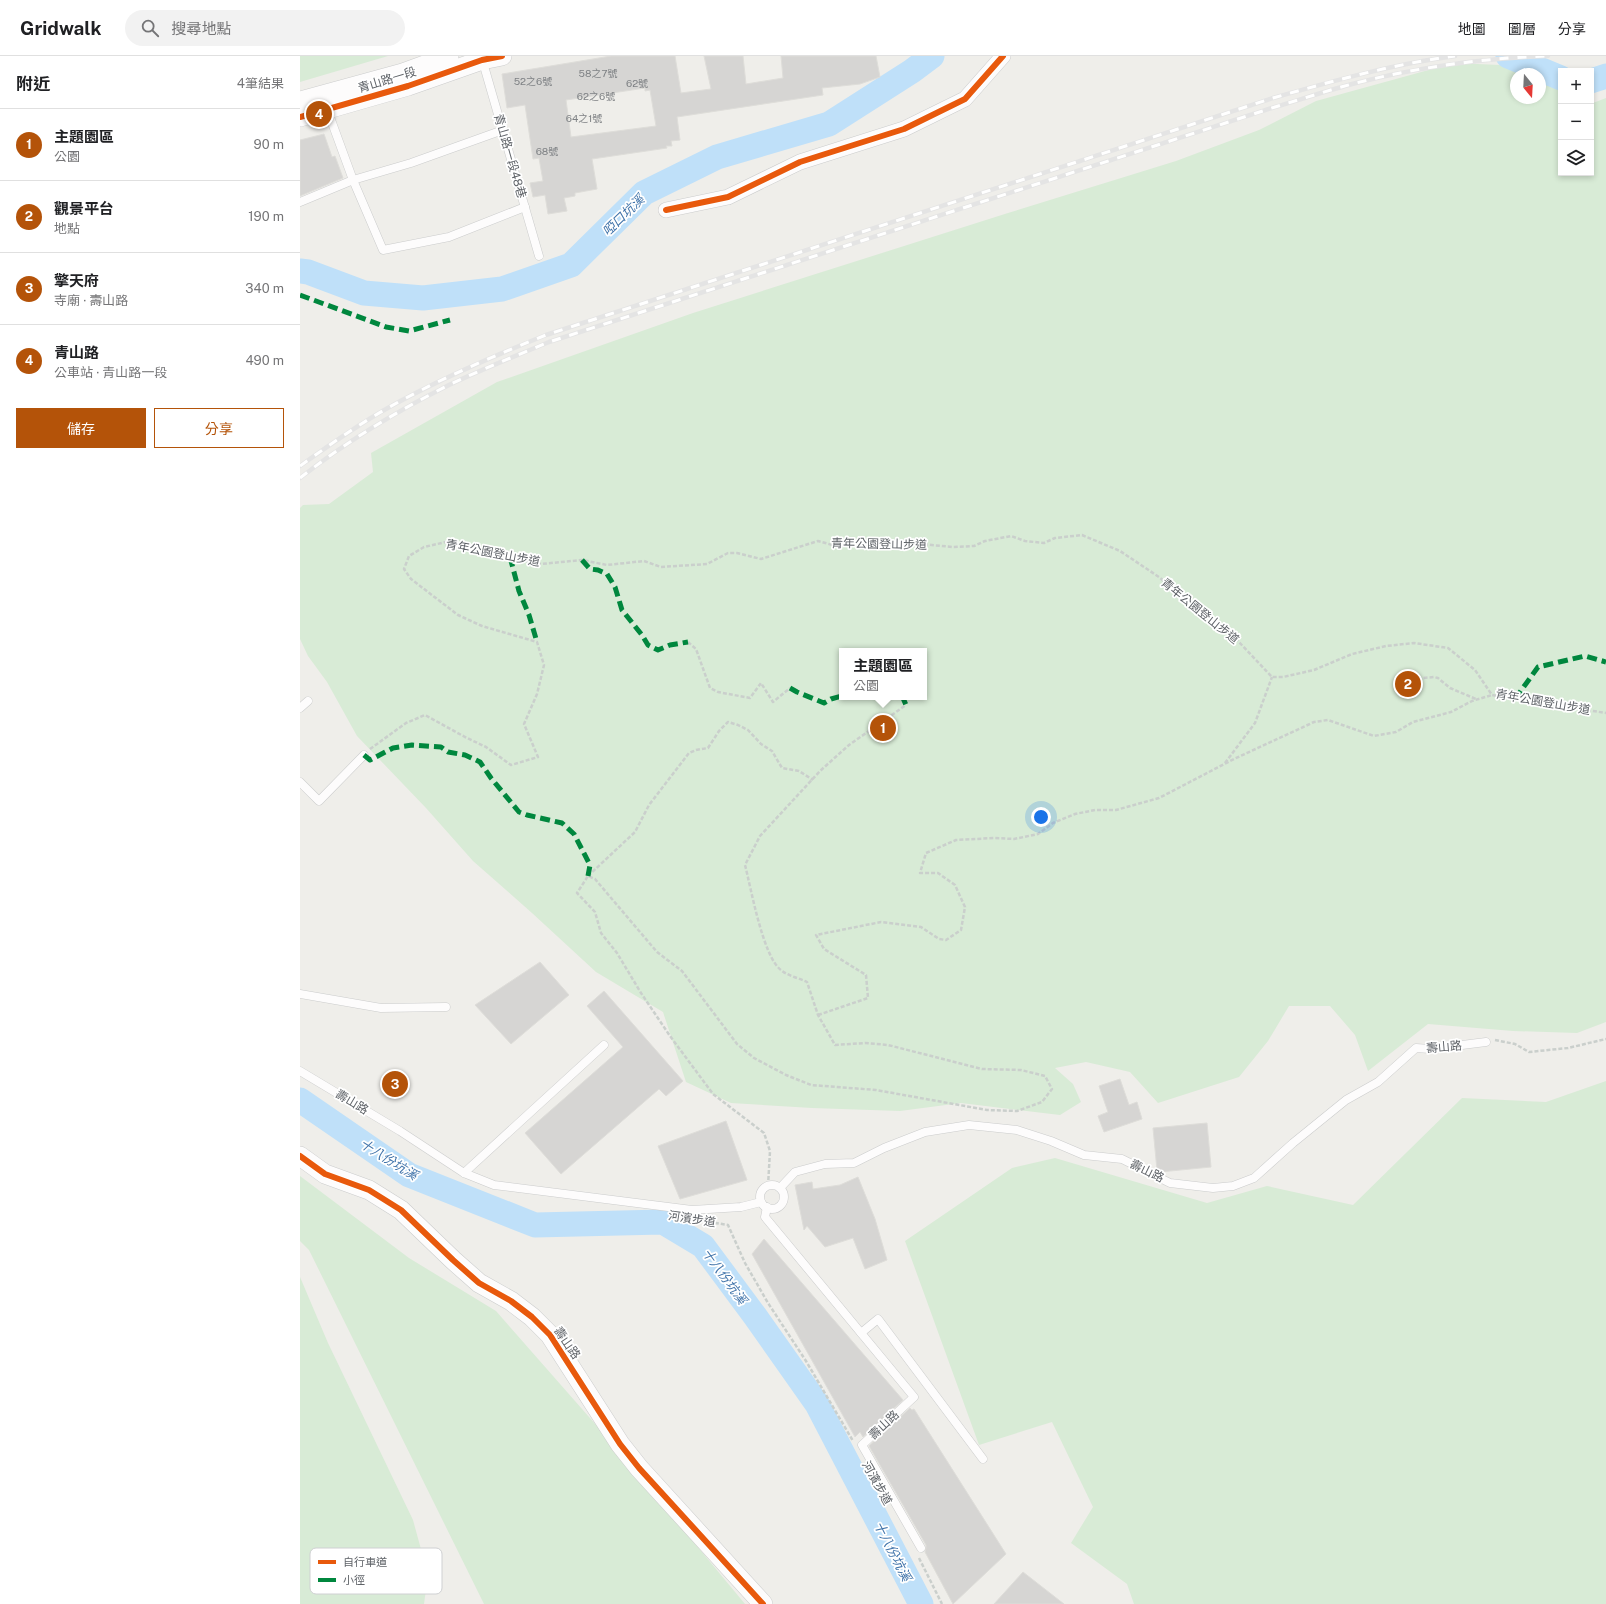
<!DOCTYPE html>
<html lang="zh-TW">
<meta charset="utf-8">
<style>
body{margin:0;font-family:"Public Sans","Noto Sans TC",sans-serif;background:#f2f2f2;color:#202124}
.controls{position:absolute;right:12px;top:12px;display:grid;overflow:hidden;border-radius:0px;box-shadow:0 2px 6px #0003}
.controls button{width:36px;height:36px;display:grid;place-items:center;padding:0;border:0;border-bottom:1px solid #e0e0e0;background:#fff;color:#202124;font:20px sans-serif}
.compass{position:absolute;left:1210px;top:12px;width:36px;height:36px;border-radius:50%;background:#fff;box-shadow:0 2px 6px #0003;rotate:162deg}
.you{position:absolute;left:741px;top:761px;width:14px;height:14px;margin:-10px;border:3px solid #fff;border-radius:50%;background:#1a73e8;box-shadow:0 0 0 6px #1a73e833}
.badge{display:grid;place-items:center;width:26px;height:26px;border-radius:50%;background:#b45309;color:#fff;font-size:13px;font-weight:700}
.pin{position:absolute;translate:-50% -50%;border:2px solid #fff;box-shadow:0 1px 4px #0006}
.popup{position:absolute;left:539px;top:592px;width:88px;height:52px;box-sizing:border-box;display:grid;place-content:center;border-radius:0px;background:#fff;filter:drop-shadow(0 1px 3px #0005);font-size:13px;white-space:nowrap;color:#757577}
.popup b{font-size:15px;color:#202124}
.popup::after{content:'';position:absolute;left:50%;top:100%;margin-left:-8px;border:8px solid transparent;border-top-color:#fff}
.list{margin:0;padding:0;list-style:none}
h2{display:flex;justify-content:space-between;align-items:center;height:52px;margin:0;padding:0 16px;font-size:17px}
h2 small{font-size:13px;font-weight:400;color:#757577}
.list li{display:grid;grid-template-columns:26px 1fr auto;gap:12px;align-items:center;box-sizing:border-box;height:72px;padding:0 16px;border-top:1px solid #e0e0e0}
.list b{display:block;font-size:15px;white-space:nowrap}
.list p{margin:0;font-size:13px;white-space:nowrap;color:#757577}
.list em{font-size:13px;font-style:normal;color:#757577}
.actions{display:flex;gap:8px;padding:12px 16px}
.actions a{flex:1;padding:9px 0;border:1px solid #b45309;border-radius:0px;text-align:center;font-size:14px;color:#b45309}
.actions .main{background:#b45309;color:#fff}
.icon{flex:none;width:22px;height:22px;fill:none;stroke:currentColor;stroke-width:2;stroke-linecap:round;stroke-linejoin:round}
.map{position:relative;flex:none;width:1306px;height:1548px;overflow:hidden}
header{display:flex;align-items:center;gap:24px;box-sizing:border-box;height:56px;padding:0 20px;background:#fff;border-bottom:1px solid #e0e0e0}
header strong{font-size:19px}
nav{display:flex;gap:22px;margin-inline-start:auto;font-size:14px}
.search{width:280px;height:36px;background:#f2f2f2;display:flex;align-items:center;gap:10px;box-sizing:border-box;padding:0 14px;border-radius:22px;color:#757577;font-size:15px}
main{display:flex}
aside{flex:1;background:#fff}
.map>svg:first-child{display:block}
.green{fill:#d8ebd6;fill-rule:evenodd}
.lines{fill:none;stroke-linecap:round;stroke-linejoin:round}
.river{stroke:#bfe0f9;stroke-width:25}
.building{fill:#d6d5d3;stroke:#deddd9;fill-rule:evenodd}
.service-casing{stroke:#cbcccc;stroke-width:9}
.minor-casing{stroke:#cbcccc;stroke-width:16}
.tertiary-casing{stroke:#cbcccc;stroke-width:20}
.path{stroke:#cacfcc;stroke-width:2.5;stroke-dasharray:4 2;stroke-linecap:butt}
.service{stroke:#fdfcfc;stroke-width:8}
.minor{stroke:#fdfcfc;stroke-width:15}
.tertiary{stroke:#fdfcfc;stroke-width:19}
.rail-casing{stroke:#e4e4e4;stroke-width:4.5}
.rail{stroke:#fff;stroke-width:3;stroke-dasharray:9;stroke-linecap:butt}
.quiet{stroke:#00873e;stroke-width:5;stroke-dasharray:10 5;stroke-linecap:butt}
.cycleway-casing{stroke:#fff;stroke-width:8}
.cycleway{stroke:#e8590c;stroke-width:6}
.labels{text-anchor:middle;stroke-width:3.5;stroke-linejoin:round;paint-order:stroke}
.number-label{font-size:10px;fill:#7e8184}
.street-label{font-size:12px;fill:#5f6368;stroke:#fff}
.water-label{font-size:13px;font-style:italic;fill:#4174aa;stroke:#fff}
.key{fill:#fff;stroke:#cfd0d2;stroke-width:1}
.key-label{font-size:11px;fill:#5f6368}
</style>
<header>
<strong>Gridwalk</strong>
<div class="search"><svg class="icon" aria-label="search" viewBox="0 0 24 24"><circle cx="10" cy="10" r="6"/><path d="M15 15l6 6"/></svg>搜尋地點</div>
<nav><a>地圖</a><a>圖層</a><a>分享</a></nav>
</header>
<main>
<aside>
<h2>附近<small>4筆結果</small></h2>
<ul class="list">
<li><span class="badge">1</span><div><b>主題園區</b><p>公園</p></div><em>90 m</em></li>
<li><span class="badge">2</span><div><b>觀景平台</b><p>地點</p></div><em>190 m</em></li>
<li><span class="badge">3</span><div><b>擎天府</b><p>寺廟 · 壽山路</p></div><em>340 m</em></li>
<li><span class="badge">4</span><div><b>青山路</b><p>公車站 · 青山路一段</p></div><em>490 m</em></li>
</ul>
<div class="actions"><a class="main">儲存</a><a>分享</a></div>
</aside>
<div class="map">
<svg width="1306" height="1548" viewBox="0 0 1306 1548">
<rect width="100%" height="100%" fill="#efeeea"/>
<g class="green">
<path d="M0 0H88L0 26Z"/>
<path d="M1154 7 1200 9 1221 18H1216V42H1240V25L1261 34V117H1291V46L1293 47 1306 42V966L1277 977 1213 975 1128 968 1068 1015 1055 979 1030 950H989L968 985 939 1021 858 1047 830 1016 786 1006 755 1012 773 1028 781 1046 760 1059 661 1047 600 1055 512 1052 431 1047 386 1026 363 956 296 916 232 857 173 805 126 752 57 680 27 626 8 600 0 583V452L3 449 29 448 73 416 71 397 197 326 393 257 708 157 876 105 959 74 1016 45ZM542 595H624V641H542Z"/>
<path d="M1306 1025V1548H834L827 1528 771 1487 793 1451 752 1366 679 1389 605 1185 712 1112 755 1102 907 1147 967 1130 1053 1149 1162 1042 1246 1046Z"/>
<path d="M0 1120 109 1202 196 1255 304 1378 445 1548H184L9 1194 0 1185Z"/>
<path d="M0 1221 28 1287 113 1464 128 1519 124 1548H0Z"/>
</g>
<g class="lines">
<g class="river">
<path d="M1208 0 1261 22"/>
<path d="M1291 25 1306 20"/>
<path d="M0 215 8 216 64 237 123 242 202 233 271 209 344 137 417 101 529 68 612 15 632 0"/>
<path d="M0 1044 109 1119 235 1169 363 1166 403 1190 455 1260 517 1348 621 1548"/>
</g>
</g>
<g class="building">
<path d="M311 0H375L381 37 411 33 404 0H443L446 28 483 22 481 0H576L580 21 560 28 522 32 523 39 377 61 380 84 371 85 372 90H366L367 92 292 103 297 133 275 137V140L264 142 267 155 248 158 245 139 233 141 230 127 243 125 239 102 233 103 225 49 207 52 202 18ZM345 32V35L350 34 356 70 271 81 266 44Z"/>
<path d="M24 78 32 101 35 100 43 122 0 140V84Z"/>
<path d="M240 906 269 939 211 988 175 949Z"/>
<path d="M304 935 383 1025 366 1040 359 1033 261 1118 225 1077 323 991 287 950Z"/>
<path d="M820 1023 829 1049 837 1046 842 1063 804 1076 798 1060 808 1056 799 1030Z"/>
<path d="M426 1065 447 1124 380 1143 358 1090Z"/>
<path d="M907 1067 911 1111 860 1116 857 1114 853 1072Z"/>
<path d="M558 1121 575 1163 587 1204 565 1213 553 1182 525 1191 507 1170 504 1174 495 1129 512 1126 513 1133 540 1129Z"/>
<path d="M464 1183 603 1344 563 1381 560 1376 555 1381 452 1198Z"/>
<path d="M610 1352 612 1354 614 1353 706 1498 653 1548 625 1496 626 1492V1489L569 1390Z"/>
<path d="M723 1516 764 1548H694Z"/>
</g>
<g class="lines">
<g class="service-casing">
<g id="service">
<path d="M182 3 239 200"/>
<path d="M27 53 53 124 83 194 149 181 225 151"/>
<path d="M0 146 53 124 111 107 203 74"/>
<path d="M0 652 8 645"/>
<path d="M0 726 19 745 64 699"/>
<path d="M0 938 81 952 146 951"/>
<path d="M0 1015 100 1075 164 1117 194 1129 392 1154 441 1151 461 1146"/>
<path d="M164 1117 304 989"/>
<circle cx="472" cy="1141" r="12"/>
<path d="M480 1132 495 1116 525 1108 554 1107 584 1092 625 1076 669 1069 717 1074 751 1085 784 1099 822 1103 870 1127 913 1132 933 1130 954 1122 993 1087 1046 1044 1078 1026 1116 992 1130 993 1186 986"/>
<path d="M467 1151 465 1161 614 1341 562 1389 621 1492"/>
<path d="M561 1277 578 1263 683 1403"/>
</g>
</g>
<g class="minor-casing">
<path id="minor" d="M366 154 428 141 500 106 604 73 665 43 703 0"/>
</g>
<g class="tertiary-casing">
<g id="tertiary">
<path d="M0 45 103 17 149 0"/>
<path d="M0 61 108 30 182 4 202 0"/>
<path d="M0 1100 25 1118 69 1134 101 1154 153 1204 179 1227 211 1245 232 1261 250 1279 320 1388 339 1412 463 1548"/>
</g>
</g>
<g class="path">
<path d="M388 586 396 593 410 632 418 636 450 642 461 627 473 646 490 632"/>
<path d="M1108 628 1112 623 1134 621 1138 622 1150 632 1176 643"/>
<path d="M70 693 106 667 125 659 165 681 186 691 211 709 238 701 224 668 237 638 244 609 237 586 182 570 158 559 111 523 104 513 109 500 124 491 146 486 178 496 241 508 282 504 307 509 344 505 361 511 407 508 428 497H437L461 503 518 485 536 490 610 487 653 491 674 490 685 485 711 480 725 485 744 487 755 482 782 479 820 495 859 521 938 585 972 621H983L1014 614 1052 598 1086 590 1114 587 1148 592 1175 614 1192 639 1306 657"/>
<path d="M925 707 955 667 972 621"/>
<path d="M288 820 335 776 349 749 389 697 396 694 408 692 419 675 428 666 438 669 448 674 461 688 472 695 482 712 499 715 513 724"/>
<path d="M518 959 568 942 566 919 524 893 516 879 581 866 621 871 639 883 646 884 661 874 665 851 655 829 638 817H620L626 797 656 784 694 782 714 783 738 778 753 767 775 758 795 754H816L859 742 934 703 1014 666 1028 664 1074 680 1096 676 1113 666 1151 656 1172 645 1192 639"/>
<path d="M1195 984 1215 988 1229 996 1268 992 1306 983"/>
<path d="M468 1130 470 1095 464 1077 413 1038 370 980 341 937 317 897 301 877 295 856 277 837 288 820 295 823 357 896 382 915 437 988 454 1002 486 1019 511 1029 576 1034 687 1054 717 1055 742 1046 752 1033 745 1020 721 1014 682 1013 588 989 565 987 535 989 518 959 507 926C499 922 488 920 481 914 463 901 451 832 445 809L460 780 520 715 549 689 606 649"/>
<path d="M403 1165 428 1169 445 1207 468 1247 506 1305 553 1385"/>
<path d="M619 1502 642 1548"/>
</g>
<use href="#service" class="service"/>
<use href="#minor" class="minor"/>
<use href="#tertiary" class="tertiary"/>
<g class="rail-casing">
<g id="rail">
<path d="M0 410C28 390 56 370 86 353 137 324 191 301 246 279L973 42C1033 25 1093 8 1155 0"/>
<path d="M0 422C46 386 97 355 149 329 182 313 216 300 249 286L975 51C1002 43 1029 34 1056 27 1119 11 1184 2 1248 0"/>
</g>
</g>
<use href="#rail" class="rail"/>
<g class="quiet">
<path d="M0 239 86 271 109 275 150 264"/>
<path d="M210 501 219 535 229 559 237 586"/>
<path d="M282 504 290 513 298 514 307 518 315 531 322 554 342 579 348 589 358 594 370 589 388 586"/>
<path d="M490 632 497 636 524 647 531 643 542 640"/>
<path d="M600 641 603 642 606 649"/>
<path d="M1215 643 1238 611 1285 600 1306 606"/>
<path d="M64 699 70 704 93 692 112 689 141 691 148 696 165 699 180 706 191 722 219 756 227 759 262 767 274 778 290 809 288 820"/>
</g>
<g class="cycleway-casing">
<g id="cycleway">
<path d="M0 61 108 30 182 4 202 0"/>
<path d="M366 154 428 141 500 106 604 73 665 43 703 0"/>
<path d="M0 1100 25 1118 69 1134 101 1154 153 1204 179 1227 211 1245 232 1261 250 1279 320 1388 339 1412 463 1548"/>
</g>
</g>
<use href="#cycleway" class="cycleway"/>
</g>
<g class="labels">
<g class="number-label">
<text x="298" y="21">58之7號</text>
<text x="233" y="29">52之6號</text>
<text x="337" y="31">62號</text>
<text x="296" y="44">62之6號</text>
<text x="284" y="66">64之1號</text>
<text x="247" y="99">68號</text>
</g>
<g class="street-label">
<text transform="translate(87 24) rotate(-17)" y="4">青山路一段</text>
<text transform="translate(210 100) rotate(74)" y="4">青山路一段48巷</text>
<text transform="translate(579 488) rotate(1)" y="4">青年公園登山步道</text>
<text transform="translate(193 497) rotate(11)" y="4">青年公園登山步道</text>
<text transform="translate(900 555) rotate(39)" y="4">青年公園登山步道</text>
<text transform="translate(1243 646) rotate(10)" y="4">青年公園登山步道</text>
<text transform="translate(1144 991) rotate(-5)" y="4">壽山路</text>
<text transform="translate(52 1046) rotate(31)" y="4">壽山路</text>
<text transform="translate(847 1115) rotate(26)" y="4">壽山路</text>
<text transform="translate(392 1163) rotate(9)" y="4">河濱步道</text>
<text transform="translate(267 1287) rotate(55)" y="4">壽山路</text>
<text transform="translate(584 1369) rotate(-43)" y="4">壽山路</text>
<text transform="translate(577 1427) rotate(61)" y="4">河濱步道</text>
</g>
<g class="water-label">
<text transform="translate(323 159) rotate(-44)" y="5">啞口坑溪</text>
<text transform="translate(89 1103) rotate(32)" y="5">十八份坑溪</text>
<text transform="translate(425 1220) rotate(54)" y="5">十八份坑溪</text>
<text transform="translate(593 1495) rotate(63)" y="5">十八份坑溪</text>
</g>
</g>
<rect x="10" y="1492" width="132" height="46" rx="6" class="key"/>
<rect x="18" y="1504" width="18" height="4" fill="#e8590c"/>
<rect x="18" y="1522" width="18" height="4" fill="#00873e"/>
<g class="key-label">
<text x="43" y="1510">自行車道</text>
<text x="43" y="1528">小徑</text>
</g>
</svg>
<div class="controls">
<button>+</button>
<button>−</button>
<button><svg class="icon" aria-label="layers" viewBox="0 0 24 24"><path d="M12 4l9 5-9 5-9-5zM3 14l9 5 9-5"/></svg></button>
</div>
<svg class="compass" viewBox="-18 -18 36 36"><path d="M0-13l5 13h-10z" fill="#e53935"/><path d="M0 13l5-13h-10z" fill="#757577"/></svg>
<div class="you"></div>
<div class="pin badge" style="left:583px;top:672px">1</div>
<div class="popup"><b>主題園區</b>公園</div>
<div class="pin badge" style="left:1108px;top:628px">2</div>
<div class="pin badge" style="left:95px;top:1028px">3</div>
<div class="pin badge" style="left:19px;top:58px">4</div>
</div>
</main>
